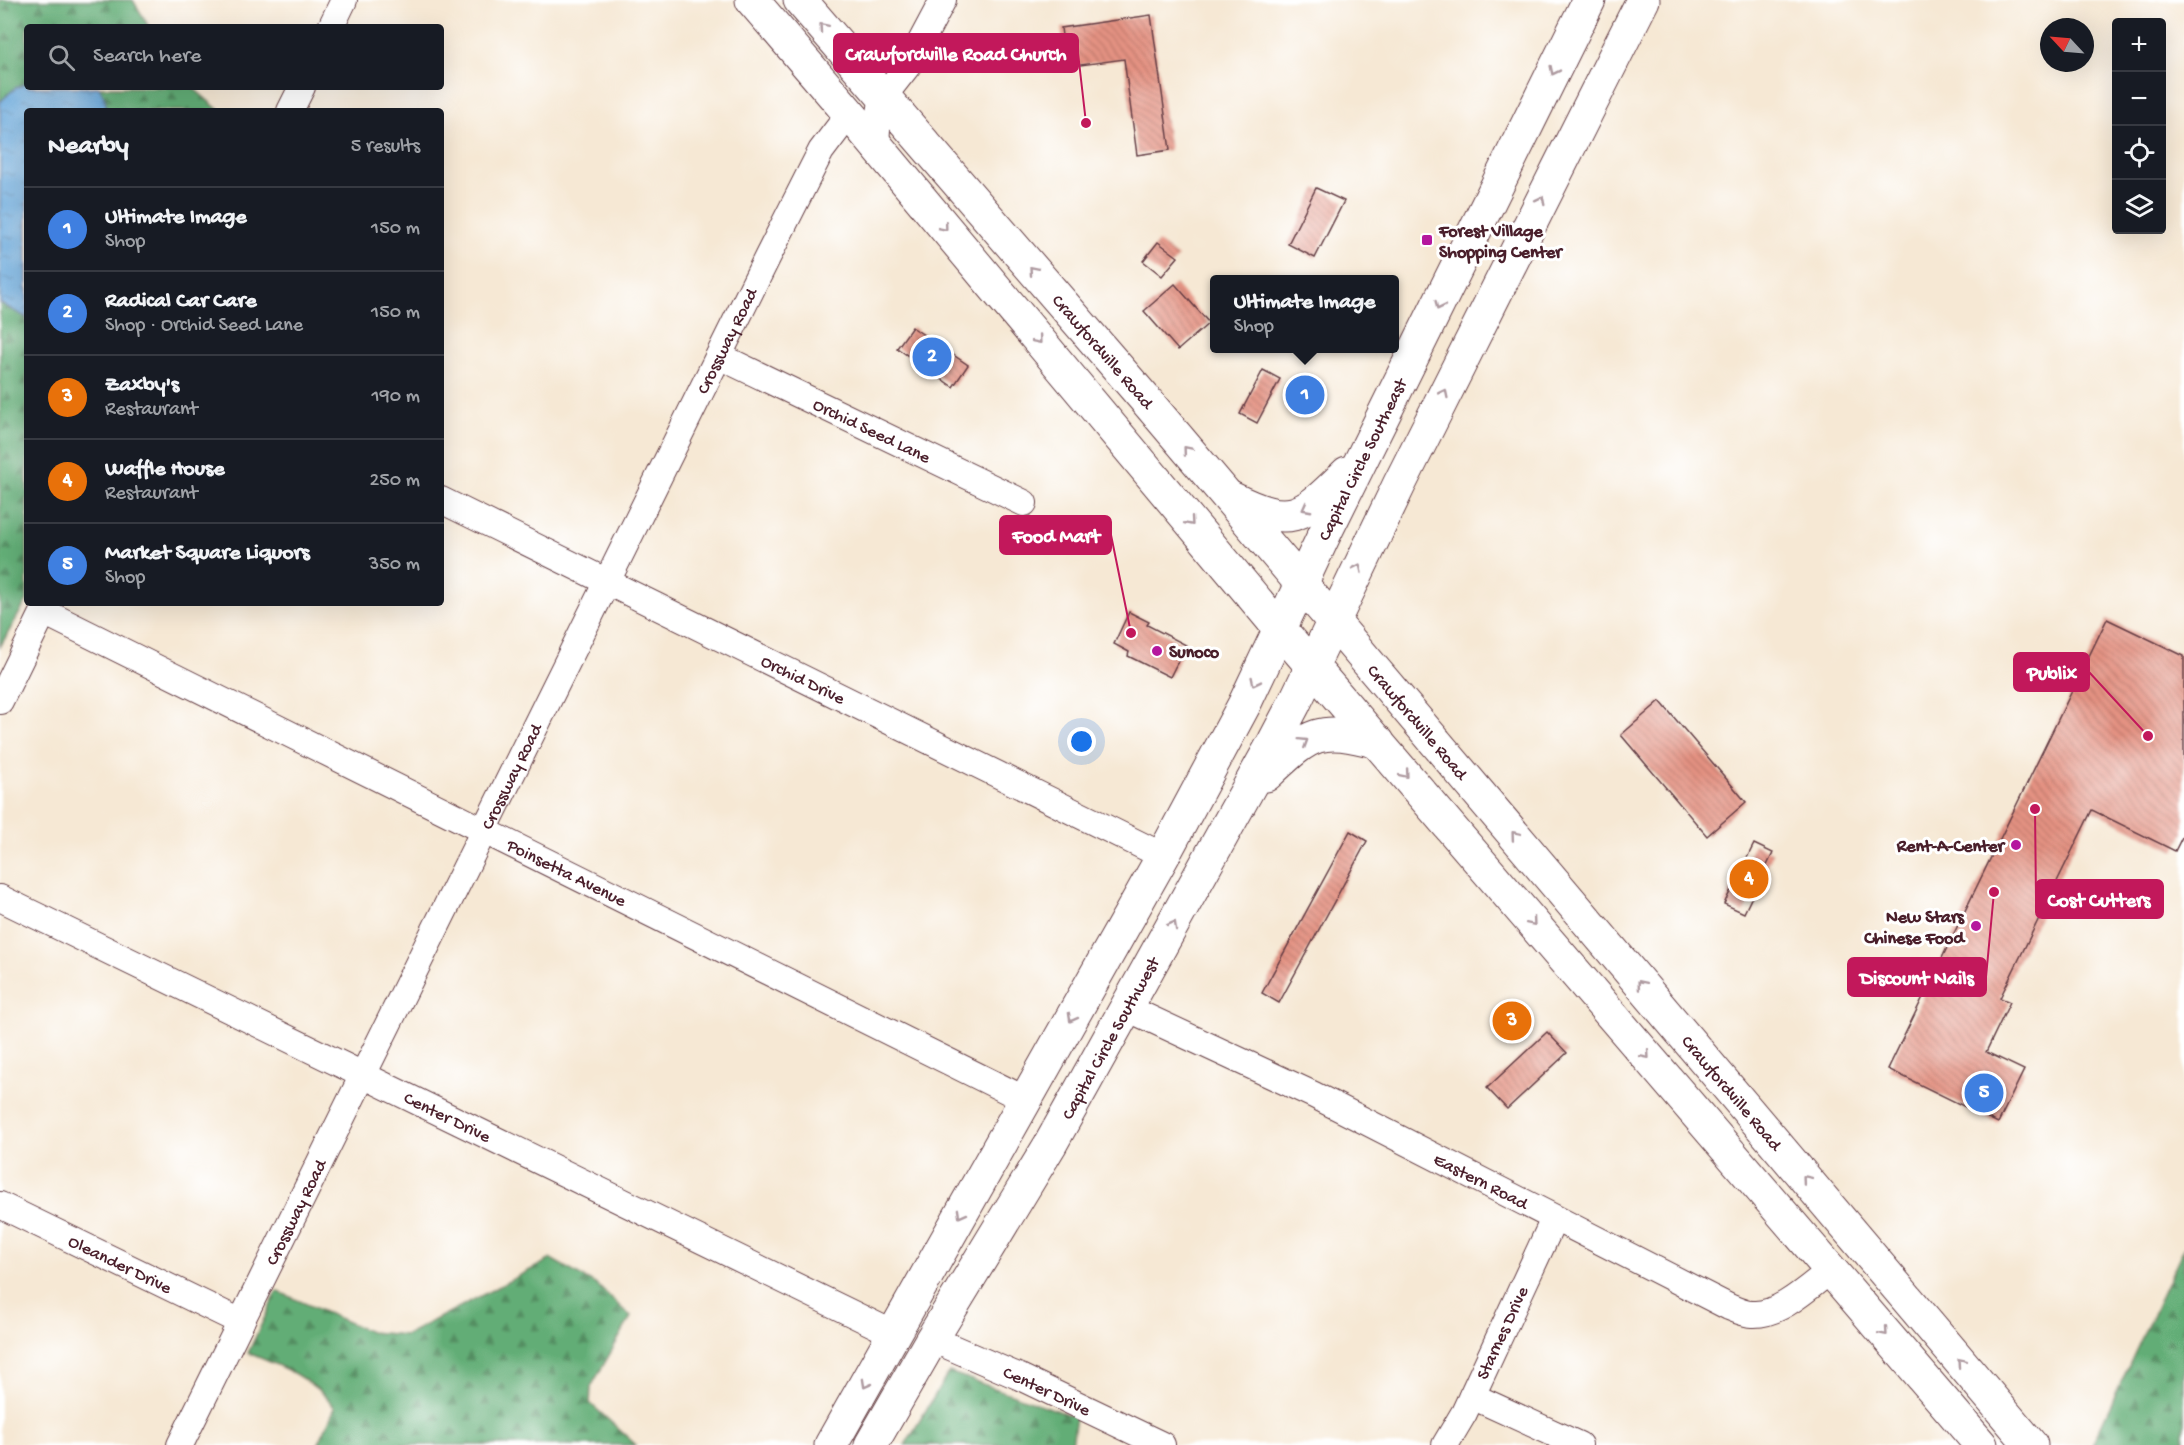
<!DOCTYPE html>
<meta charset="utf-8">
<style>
body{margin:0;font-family:"Gochi Hand",sans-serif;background:#242831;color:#f1f3f6}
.controls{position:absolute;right:18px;top:18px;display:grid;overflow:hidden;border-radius:6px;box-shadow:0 6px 24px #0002}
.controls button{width:54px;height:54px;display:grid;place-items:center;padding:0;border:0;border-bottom:2px solid #363941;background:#171b24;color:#f1f3f6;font:30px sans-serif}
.compass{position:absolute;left:2040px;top:18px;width:54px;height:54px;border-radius:50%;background:#171b24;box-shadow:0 6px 24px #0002;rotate:296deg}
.you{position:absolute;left:1082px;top:742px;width:21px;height:21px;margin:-15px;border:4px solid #fff;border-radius:50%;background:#1a73e8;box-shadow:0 0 0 9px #1a73e833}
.badge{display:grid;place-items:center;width:39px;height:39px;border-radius:50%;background:#d690ce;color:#fff;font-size:20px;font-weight:700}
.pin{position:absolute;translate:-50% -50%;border:3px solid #fff;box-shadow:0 2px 6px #0006}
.popup{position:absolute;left:1210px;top:275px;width:189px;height:78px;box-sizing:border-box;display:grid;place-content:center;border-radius:6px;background:#171b24;filter:drop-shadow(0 2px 4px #0005);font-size:20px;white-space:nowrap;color:#9ea1a6}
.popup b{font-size:22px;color:#f1f3f6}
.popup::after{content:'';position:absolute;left:50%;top:100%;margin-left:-12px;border:12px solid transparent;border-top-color:#171b24}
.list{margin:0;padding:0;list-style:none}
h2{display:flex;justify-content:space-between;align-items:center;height:78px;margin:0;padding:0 24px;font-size:26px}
h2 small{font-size:20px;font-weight:400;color:#9ea1a6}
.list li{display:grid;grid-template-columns:39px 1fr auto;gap:18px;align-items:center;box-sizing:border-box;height:84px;padding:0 24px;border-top:2px solid #363941}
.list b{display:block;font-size:22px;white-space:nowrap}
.list p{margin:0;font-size:20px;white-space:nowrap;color:#9ea1a6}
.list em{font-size:20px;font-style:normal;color:#9ea1a6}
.icon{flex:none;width:33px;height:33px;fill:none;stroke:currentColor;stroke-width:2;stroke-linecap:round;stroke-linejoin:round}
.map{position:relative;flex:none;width:2184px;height:1445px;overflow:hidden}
.search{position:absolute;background:#171b24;box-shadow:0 6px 24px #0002;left:24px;top:24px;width:420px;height:66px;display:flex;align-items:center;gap:15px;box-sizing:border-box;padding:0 21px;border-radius:6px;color:#9ea1a6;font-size:22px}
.panel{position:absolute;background:#171b24;box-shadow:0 6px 24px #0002;left:24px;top:108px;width:420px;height:498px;border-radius:6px}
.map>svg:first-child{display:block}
.forest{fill:url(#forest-firs);stroke:#566650;stroke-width:1.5}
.water{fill:url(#water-ripples);stroke:#586382;stroke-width:1.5}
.building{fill:url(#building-back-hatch)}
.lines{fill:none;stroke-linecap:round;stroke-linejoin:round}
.minor-casing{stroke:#643d44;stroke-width:28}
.major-casing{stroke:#643d44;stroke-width:35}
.minor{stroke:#fff;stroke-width:26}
.major{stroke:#fff;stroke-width:33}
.oneway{stroke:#ae9aa0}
.poi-dot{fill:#b5179e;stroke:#fff;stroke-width:2}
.labels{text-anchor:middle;stroke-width:6;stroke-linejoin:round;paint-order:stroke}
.poi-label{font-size:18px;font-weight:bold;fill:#4a1f2b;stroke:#fff;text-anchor:start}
.street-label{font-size:18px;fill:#4a1f2b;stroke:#fff}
.leader{fill:none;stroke:#c2185b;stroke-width:2}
.callout-dot{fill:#c2185b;stroke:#fff;stroke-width:2}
.callout{fill:#c2185b;stroke:#c2185b;stroke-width:2}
.callout-label{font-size:20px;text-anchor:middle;font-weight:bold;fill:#fff}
</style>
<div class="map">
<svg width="2184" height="1445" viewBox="0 0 2184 1445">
<defs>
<pattern id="forest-firs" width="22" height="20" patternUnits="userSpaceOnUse" patternTransform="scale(1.5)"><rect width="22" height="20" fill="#62ad76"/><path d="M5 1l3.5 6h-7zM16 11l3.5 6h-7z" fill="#538c61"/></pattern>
<pattern id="water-ripples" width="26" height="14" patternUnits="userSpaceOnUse" patternTransform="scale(1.5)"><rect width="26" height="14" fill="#67a7da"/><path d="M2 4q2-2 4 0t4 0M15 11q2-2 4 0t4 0" fill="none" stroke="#5787b1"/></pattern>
<pattern id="building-back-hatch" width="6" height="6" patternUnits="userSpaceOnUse" patternTransform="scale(1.5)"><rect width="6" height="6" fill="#e49282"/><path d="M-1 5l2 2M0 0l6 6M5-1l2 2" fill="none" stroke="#bb776b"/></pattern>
</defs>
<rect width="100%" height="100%" fill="#fff"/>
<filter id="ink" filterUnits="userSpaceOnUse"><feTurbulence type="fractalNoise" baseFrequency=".0167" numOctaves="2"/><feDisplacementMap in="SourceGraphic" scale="12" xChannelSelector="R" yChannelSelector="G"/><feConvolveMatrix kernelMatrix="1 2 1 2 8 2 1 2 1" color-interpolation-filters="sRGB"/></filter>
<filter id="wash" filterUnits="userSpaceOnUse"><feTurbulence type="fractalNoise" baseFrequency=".008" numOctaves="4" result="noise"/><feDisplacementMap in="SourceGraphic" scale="24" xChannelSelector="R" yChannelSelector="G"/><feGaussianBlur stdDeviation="1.35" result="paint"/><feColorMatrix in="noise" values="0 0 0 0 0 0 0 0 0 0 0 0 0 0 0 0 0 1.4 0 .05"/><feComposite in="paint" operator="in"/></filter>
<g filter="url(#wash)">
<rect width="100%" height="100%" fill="#f6e8d4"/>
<g class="forest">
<path d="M0 0H133L149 27H27V87H192L220 111H27V600L0 647Z"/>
<path d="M2184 1247V1445H2092Z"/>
<path d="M551 1259 597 1285 631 1317 591 1387 590 1403 636 1445H318L335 1408C314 1379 281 1366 248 1353L277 1291 370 1332 406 1335Z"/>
<path d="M949 1372 1076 1417 1072 1445H905Z"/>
</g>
<path class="water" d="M27 83V87H99L105 99 107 111H27V318L0 303V102L15 88Z"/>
<g id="blocks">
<g class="building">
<path d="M1151 15 1170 150 1137 155 1124 59 1066 67 1061 28Z"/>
<path d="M1316 188 1344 201 1315 258 1288 244Z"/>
<path d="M1158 242 1178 257 1162 276 1143 261Z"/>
<path d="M1175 284 1209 323 1178 350 1144 311Z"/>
<path d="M912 327 968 365 953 387 897 348Z"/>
<path d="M1263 370 1280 379 1257 423 1240 414Z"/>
<path d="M1129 612 1149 622 1147 625 1186 645 1170 677 1128 656 1129 652 1114 644Z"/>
<path d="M2107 619 2184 656V833L2175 851 2092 810 2000 998 2010 1002 1986 1052 2024 1070 1998 1123 1888 1069Z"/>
<path d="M1660 701 1746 802 1707 836 1621 735Z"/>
<path d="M1350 831 1367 841 1279 1003 1262 993Z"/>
<path d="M1754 844 1773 853 1744 913 1724 904Z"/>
<path d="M1547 1032 1567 1053 1507 1109 1487 1088Z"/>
</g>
</g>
</g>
<g filter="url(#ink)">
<use href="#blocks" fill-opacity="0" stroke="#643d44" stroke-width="1.5"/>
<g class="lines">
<g class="minor-casing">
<g id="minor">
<path d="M331 27 344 0"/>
<path d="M290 111 302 87"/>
<path d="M876 145 877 129 883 97 909 64 943 0"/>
<path id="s1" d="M719 356 1024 503"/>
<path id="s2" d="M441 500 1163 856"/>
<path id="s3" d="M44 612 1026 1100"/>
<path d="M0 701 48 603"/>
<path id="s4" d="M0 898 894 1334"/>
<path id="s5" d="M1127 1008 1314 1095 1729 1307C1736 1310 1745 1314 1752 1314 1779 1316 1810 1286 1831 1270"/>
<path id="s6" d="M0 1205 241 1322"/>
<path id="s7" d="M932 1339 1020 1377 1162 1445"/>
<path d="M1472 1396 1579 1445"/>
<path id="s8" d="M180 1445 767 258 821 151 849 114"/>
<path id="s9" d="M1445 1445 1464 1413 1554 1219"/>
</g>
</g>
<g class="major-casing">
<g id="major">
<path d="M752 0 860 126 1280 629 1981 1445"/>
<path id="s10" d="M800 0 1144 398 2031 1445"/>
<path d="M1231 498C1292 528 1301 518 1347 473"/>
<path d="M1266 775C1310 734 1317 725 1378 742"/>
<path id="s11" d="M831 1445 1163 856 1244 705 1326 531 1589 0"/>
<path id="s12" d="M871 1445 932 1339 1050 1145 1274 742 1294 704 1399 485 1643 0"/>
</g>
</g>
<use href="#minor" class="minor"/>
<use href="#major" class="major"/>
</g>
<defs><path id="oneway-chevron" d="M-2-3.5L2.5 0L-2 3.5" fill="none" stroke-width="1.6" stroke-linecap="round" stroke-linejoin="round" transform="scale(1.5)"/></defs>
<g class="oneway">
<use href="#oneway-chevron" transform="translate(823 27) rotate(-131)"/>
<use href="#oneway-chevron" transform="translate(1554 71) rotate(116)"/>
<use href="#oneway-chevron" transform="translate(1541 200) rotate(-63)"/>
<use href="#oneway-chevron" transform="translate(944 227) rotate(50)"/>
<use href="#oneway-chevron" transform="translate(1033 270) rotate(-131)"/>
<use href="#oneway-chevron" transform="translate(1439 306) rotate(116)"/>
<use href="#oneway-chevron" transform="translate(1038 340) rotate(50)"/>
<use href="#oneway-chevron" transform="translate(1444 393) rotate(-64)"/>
<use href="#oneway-chevron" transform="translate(1187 450) rotate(-130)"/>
<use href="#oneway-chevron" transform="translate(1306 508) rotate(152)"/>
<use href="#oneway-chevron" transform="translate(1190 522) rotate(49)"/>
<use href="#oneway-chevron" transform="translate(1358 568) rotate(-65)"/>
<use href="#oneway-chevron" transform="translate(1255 682) rotate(116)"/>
<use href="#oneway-chevron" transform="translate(1304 742) rotate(-32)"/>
<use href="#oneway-chevron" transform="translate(1405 774) rotate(50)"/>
<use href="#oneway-chevron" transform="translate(1515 835) rotate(-130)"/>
<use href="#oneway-chevron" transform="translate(1532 922) rotate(49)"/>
<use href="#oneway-chevron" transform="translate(1173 925) rotate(-61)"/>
<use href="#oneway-chevron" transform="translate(1641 984) rotate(-130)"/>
<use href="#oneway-chevron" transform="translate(1072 1018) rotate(119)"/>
<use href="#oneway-chevron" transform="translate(1646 1055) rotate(49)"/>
<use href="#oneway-chevron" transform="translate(1806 1179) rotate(-130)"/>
<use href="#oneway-chevron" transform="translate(961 1214) rotate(119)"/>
<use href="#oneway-chevron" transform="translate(1884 1332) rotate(49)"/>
<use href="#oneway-chevron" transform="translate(1961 1362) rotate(-131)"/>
<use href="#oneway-chevron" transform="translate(866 1384) rotate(119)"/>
</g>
</g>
<g class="poi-dot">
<rect x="1421" y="234" width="12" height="12" rx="3"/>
<circle cx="1157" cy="651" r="6"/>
<circle cx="2016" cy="845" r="6"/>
<circle cx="1976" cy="926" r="6"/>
</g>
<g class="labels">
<g class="poi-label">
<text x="1439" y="236">Forest Village<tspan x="1439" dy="21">Shopping Center</tspan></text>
<text x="1169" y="657">Sunoco</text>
<text x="2004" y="851" text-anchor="end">Rent-A-Center</text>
<text x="1964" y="922" text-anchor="end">New Stars<tspan x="1964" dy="21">Chinese Food</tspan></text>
</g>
<g class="street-label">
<text dy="6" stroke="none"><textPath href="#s8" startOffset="1232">Crossway Road</textPath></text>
<text dy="6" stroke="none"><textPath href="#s10" startOffset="464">Crawfordville Road</textPath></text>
<text dy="6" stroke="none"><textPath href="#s1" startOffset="170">Orchid Seed Lane</textPath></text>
<text dy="6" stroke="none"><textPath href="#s11" startOffset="1120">Capital Circle Southeast</textPath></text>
<text dy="6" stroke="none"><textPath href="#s2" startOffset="404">Orchid Drive</textPath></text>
<text dy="6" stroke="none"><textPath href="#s10" startOffset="950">Crawfordville Road</textPath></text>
<text dy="6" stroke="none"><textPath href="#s8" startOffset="746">Crossway Road</textPath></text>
<text dy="6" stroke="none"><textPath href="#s3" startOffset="584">Poinsetta Avenue</textPath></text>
<text dy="6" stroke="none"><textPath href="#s12" startOffset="472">Capital Circle Southwest</textPath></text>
<text dy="6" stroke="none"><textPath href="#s10" startOffset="1436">Crawfordville Road</textPath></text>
<text dy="6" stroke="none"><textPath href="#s4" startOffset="498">Center Drive</textPath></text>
<text dy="6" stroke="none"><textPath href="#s5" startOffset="394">Eastern Road</textPath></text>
<text dy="6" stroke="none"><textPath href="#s8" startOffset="260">Crossway Road</textPath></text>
<text dy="6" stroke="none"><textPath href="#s6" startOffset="134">Oleander Drive</textPath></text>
<text dy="6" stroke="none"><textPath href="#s9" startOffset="126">Starnes Drive</textPath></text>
<text dy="6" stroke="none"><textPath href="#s7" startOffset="126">Center Drive</textPath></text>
</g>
</g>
<path class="leader" d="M1086 123L1078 53M1131 633L1111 535M2148 736L2089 672M2035 809L2036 899M1994 892L1986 977"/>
<g class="callout-dot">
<circle cx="1086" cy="123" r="6"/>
<circle cx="1131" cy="633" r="6"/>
<circle cx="2148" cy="736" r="6"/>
<circle cx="2035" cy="809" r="6"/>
<circle cx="1994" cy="892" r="6"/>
</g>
<g class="callout">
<rect x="834" y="34" width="244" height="38" rx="6"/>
<rect x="1000" y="516" width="111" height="38" rx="6"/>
<rect x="2014" y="653" width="75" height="38" rx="6"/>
<rect x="2036" y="880" width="127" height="38" rx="6"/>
<rect x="1848" y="958" width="138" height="38" rx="6"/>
</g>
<g class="callout-label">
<text x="956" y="60">Crawfordville Road Church</text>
<text x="1056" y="542">Food Mart</text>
<text x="2052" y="679">Publix</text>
<text x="2099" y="906">Cost Cutters</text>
<text x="1917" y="984">Discount Nails</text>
</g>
</svg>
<div class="controls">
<button>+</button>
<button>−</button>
<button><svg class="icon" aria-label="locate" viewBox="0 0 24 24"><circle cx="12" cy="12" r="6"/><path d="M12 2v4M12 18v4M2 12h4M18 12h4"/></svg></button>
<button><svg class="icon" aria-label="layers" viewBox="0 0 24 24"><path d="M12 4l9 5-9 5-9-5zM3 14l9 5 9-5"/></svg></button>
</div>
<svg class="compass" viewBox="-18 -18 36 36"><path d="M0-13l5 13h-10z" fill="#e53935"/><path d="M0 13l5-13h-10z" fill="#9ea1a6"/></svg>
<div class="you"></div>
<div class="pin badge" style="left:1305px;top:395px;background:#3f7fe0">1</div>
<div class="popup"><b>Ultimate Image</b>Shop</div>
<div class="pin badge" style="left:932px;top:357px;background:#3f7fe0">2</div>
<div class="pin badge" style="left:1512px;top:1021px;background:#e8710a">3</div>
<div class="pin badge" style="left:1749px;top:879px;background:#e8710a">4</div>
<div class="pin badge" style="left:1984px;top:1093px;background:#3f7fe0">5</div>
<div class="search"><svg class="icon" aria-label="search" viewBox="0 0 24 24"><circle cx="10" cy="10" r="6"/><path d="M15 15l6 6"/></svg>Search here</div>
<section class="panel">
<h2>Nearby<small>5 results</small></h2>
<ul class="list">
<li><span class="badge" style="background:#3f7fe0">1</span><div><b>Ultimate Image</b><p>Shop</p></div><em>150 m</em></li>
<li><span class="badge" style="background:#3f7fe0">2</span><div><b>Radical Car Care</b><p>Shop · Orchid Seed Lane</p></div><em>150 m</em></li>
<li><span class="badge" style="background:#e8710a">3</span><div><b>Zaxby's</b><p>Restaurant</p></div><em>190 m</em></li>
<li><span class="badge" style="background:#e8710a">4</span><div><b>Waffle House</b><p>Restaurant</p></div><em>250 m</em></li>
<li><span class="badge" style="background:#3f7fe0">5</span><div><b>Market Square Liquors</b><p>Shop</p></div><em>350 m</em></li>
</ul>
</section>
</div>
